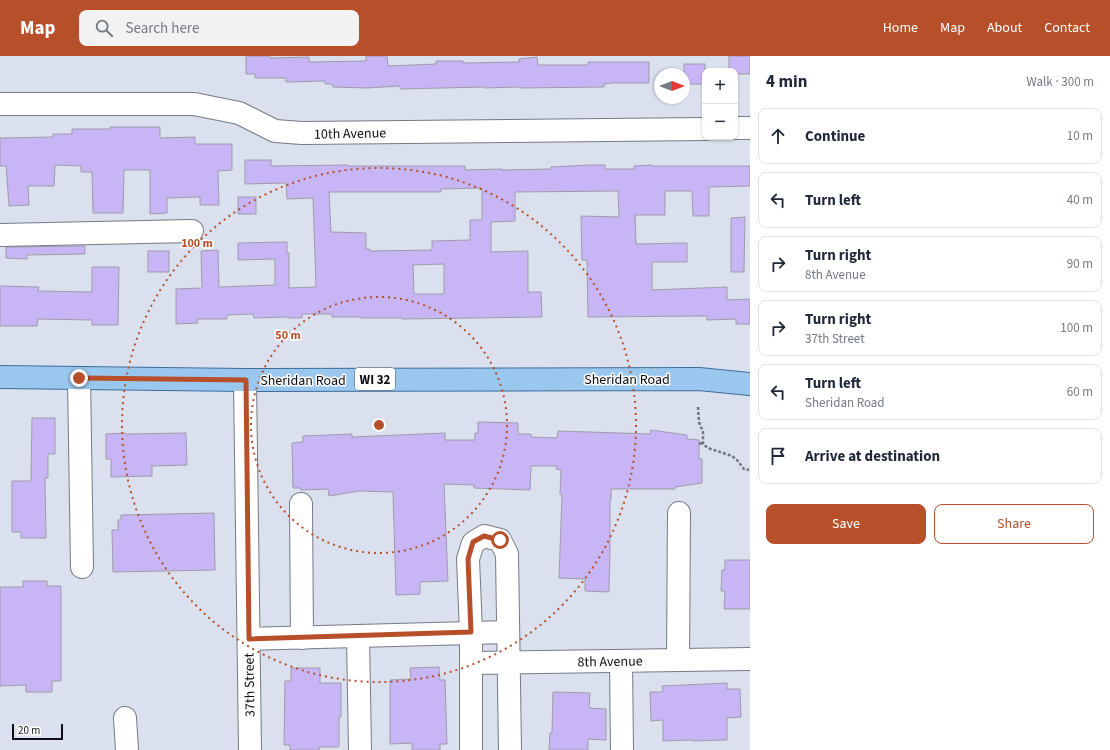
<!DOCTYPE html>
<meta charset="utf-8">
<style>
body{margin:0;font-family:"Source Sans 3",sans-serif;background:#f2f2f3;color:#1f2937}
.controls{position:absolute;right:12px;top:12px;display:grid;overflow:hidden;border-radius:8px;box-shadow:0 1px 3px #0004}
.controls button{width:36px;height:36px;display:grid;place-items:center;padding:0;border:0;border-bottom:1px solid #e0e1e3;background:#fff;color:#1f2937;font:20px sans-serif}
.compass{position:absolute;left:654px;top:12px;width:36px;height:36px;border-radius:50%;background:#fff;box-shadow:0 1px 3px #0004;rotate:90deg}
.scale{position:absolute;left:12px;bottom:10px;width:51px;box-sizing:border-box;padding-left:4px;border:2px solid #0d0e13;border-top:0;font-size:11px;line-height:14px;white-space:nowrap;color:#0d0e13;-webkit-text-stroke:3px #fff;paint-order:stroke}
.stop{position:absolute;width:12px;height:12px;margin:-9px;border:3px solid #b7502a;border-radius:50%;background:#fff}
.stop.end{background:#b7502a;border-color:#fff;box-shadow:0 1px 4px #0008}
.list{margin:0;padding:0;list-style:none}
h2{display:flex;justify-content:space-between;align-items:center;height:52px;margin:0;padding:0 16px;font-size:17px}
h2 small{font-size:13px;font-weight:400;color:#747a83}
.list li{display:grid;grid-template-columns:26px 1fr auto;gap:12px;align-items:center;box-sizing:border-box;height:56px;margin:0 8px 8px;padding:0 8px;border:1px solid #e0e1e3;border-radius:8px}
.list b{display:block;font-size:15px;white-space:nowrap}
.list p{margin:0;font-size:13px;white-space:nowrap;color:#747a83}
.list em{font-size:13px;font-style:normal;color:#747a83}
.actions{display:flex;gap:8px;padding:12px 16px}
.actions a{flex:1;padding:9px 0;border:1px solid #b7502a;border-radius:8px;text-align:center;font-size:14px;color:#b7502a}
.actions .main{background:#b7502a;color:#fff}
.icon{flex:none;width:22px;height:22px;fill:none;stroke:currentColor;stroke-width:2;stroke-linecap:round;stroke-linejoin:round}
.map{position:relative;flex:none;width:750px;height:694px;overflow:hidden}
header{display:flex;align-items:center;gap:24px;box-sizing:border-box;height:56px;padding:0 20px;background:#b7502a;color:#fff}
header strong{font-size:19px}
nav{display:flex;gap:22px;margin-inline-start:auto;font-size:14px}
.search{width:280px;height:36px;background:#f2f2f3;display:flex;align-items:center;gap:10px;box-sizing:border-box;padding:0 14px;border-radius:8px;color:#747a83;font-size:15px}
main{display:flex}
aside{flex:1;background:#fff}
.map>svg:first-child{display:block}
.building{fill:#c7b5f5;stroke:#9f9ca9;fill-rule:evenodd}
.lines{fill:none;stroke-linecap:round;stroke-linejoin:round}
.minor-casing{stroke:#767a86;stroke-width:24}
.major-casing{stroke:#3c6e99;stroke-width:24}
.path{stroke:#72757e;stroke-width:2.5;stroke-dasharray:3 2;stroke-linecap:butt}
.minor{stroke:#fff;stroke-width:22}
.major{stroke:#9ac7ed;stroke-width:22}
.route{stroke:#b7502a;stroke-width:5}
.ring{fill:none;stroke:#b7502a;stroke-width:2;stroke-dasharray:2 4}
.labels{text-anchor:middle;stroke-width:3;stroke-linejoin:round;paint-order:stroke}
.shield{fill:#fff;stroke:#56565a;stroke-width:1}
.shield-label{font-size:13px;font-weight:bold;fill:#0d0e13}
.street-label{font-size:14px;fill:#0d0e13;stroke:#fff}
.centre{fill:#b7502a;stroke:#fff;stroke-width:2}
.ring-label{font-size:12px;text-anchor:middle;font-weight:bold;fill:#b7502a;stroke:#fff;stroke-width:3;stroke-linejoin:round;paint-order:stroke}
</style>
<header>
<strong>Map</strong>
<div class="search"><svg class="icon" aria-label="search" viewBox="0 0 24 24"><circle cx="10" cy="10" r="6"/><path d="M15 15l6 6"/></svg>Search here</div>
<nav><a>Home</a><a>Map</a><a>About</a><a>Contact</a></nav>
</header>
<main>
<div class="map">
<svg width="750" height="694" viewBox="0 0 750 694">
<rect width="100%" height="100%" fill="#dbe0ee"/>
<g class="building">
<path d="M246 0H270V2L309 1V6L366 5V0H387L388 10 436 8V5H463V7L519 6V3L537 1 538 9H588V6H649V27H612L604 28V31L521 32 520 31 484 32V31L400 33V30L367 32 333 31 332 28H325V25L286 26V22H255V18H246Z"/>
<path d="M729 0H750V18H735V15H729Z"/>
<rect x="684" y="8" width="21" height="20"/>
<path d="M110 71H160V82L195 81V88H232V114L218 115 219 149H200V141L167 142V157L150 158V114H124L123 157H93L92 116H81V110L55 109 54 130H28L29 149 9 150 6 110H0V82L53 81V78H72V73H110Z"/>
<path d="M245 104H271V110L348 109 349 110H465V114L502 113V114L551 113V111L589 109H605V113H634V110L651 109V110H750V130L709 131V160H693L692 135H665V159H635L636 188 687 187V206H652V234L727 231V244L750 243V268H736V263L707 264V260L588 261 587 204H582L581 160 619 161 618 135 515 136V165L491 166V196L528 195V236H541L542 261 402 263V262H361V261H332V258H302V262H289V261L254 262 253 258 227 259V263H197L198 267 176 268V233L202 232 201 195 218 194 219 231 275 229V203L238 204V187L287 186V197H289V232L316 231 313 142 287 143 286 127 245 128ZM482 132V164H470V184L432 185V194L370 195V193H366V177L331 176 329 136H441V133ZM444 208V238H414L413 209Z"/>
<rect x="238" y="141" width="18" height="17"/>
<path d="M745 161 744 216H731V162Z"/>
<path d="M85 190V198L27 199V203L6 202V191Z"/>
<rect x="148" y="195" width="21" height="21"/>
<path d="M92 211H119L118 269H92V264L38 263 37 270H0V230L39 231 38 235 92 236Z"/>
<path d="M32 362H55V398H48V422H45L46 482H21V476H12V425H31Z"/>
<path d="M478 366 518 367V378H531V381L557 382 558 375 650 378 651 374 687 379V383L699 384V403H702V427L675 431V433H611V444H610V494L609 536 585 535V523L559 522 562 439 560 438 561 414 556 413 557 410H531L530 434 474 432V429L444 428 448 525 420 526V538L396 539 393 436 359 435 329 440 328 433 301 434 300 432H293L292 387 303 386V380L352 378V381L445 377V384H475V377H478Z"/>
<path d="M126 377V378L186 377 187 409 152 410V420L111 421V403H106V378Z"/>
<path d="M214 457 215 514 113 516 112 474H118V464H121V459Z"/>
<path d="M725 504H750V553H724L725 535H721L722 514H725Z"/>
<path d="M23 525H47V530H61V625H52V636H26V629L0 630V531H23Z"/>
<path d="M439 611 440 624H445L447 688H440V694H412V687L390 688V624L411 623 410 612Z"/>
<path d="M291 612H320V627H341V661H339V691H319V694H290V689H284L285 625H291Z"/>
<path d="M727 627V633H740L741 661 727 662V684L693 685V684L663 685V664L651 665 650 636H663L662 630Z"/>
<path d="M553 636 590 637 589 652 606 653V684L588 683V694H549L550 677H552Z"/>
</g>
<g class="lines">
<g class="minor-casing">
<g id="minor">
<path d="M0 48H194L239 57 275 75 302 77 705 73"/>
<path d="M735 72H750"/>
<path d="M0 179 192 175"/>
<path d="M79 322 82 511"/>
<path d="M245 324 250 694"/>
<path d="M301 448 302 582"/>
<path d="M358 580 360 694"/>
<path d="M249 583 508 576"/>
<path d="M678 604 679 457"/>
<path d="M621 605 622 694"/>
<path d="M471 607 750 603"/>
<path d="M125 662 127 694"/>
<path d="M471 694V576L468 503 473 487 484 480 500 484 507 498 510 694"/>
</g>
</g>
<g class="major-casing">
<path id="major" d="M0 321 245 324 699 323 750 328"/>
</g>
<g class="path">
<path d="M698 351 699 366 703 376V388L708 392 732 400 737 404 744 413 749 414"/>
<path d="M699 387 703 388"/>
</g>
<use href="#minor" class="minor"/>
<use href="#major" class="major"/>
</g>
<g class="lines">
<path class="route" d="M79 322 246 324 249 583 471 576 468 503 473 486 484 480 500 484"/>
</g>
<g class="ring">
<circle cx="379" cy="369" r="128"/>
<circle cx="379" cy="369" r="257"/>
</g>
<g class="labels">
<rect class="shield" x="355" y="312" width="40" height="22" rx="3"/>
<g class="shield-label">
<text x="375" y="328">WI 32</text>
</g>
<g class="street-label">
<text transform="translate(350 77) rotate(-1)" y="5">10th Avenue</text>
<text x="627" y="328">Sheridan Road</text>
<text x="303" y="329">Sheridan Road</text>
<text transform="translate(610 605) rotate(-1)" y="5">8th Avenue</text>
<text transform="translate(249 629) rotate(-91)" y="5">37th Street</text>
</g>
</g>
<circle cx="379" cy="369" r="6" class="centre"/>
<g class="ring-label">
<text x="197" y="191">100 m</text>
<text x="288" y="283">50 m</text>
</g>
</svg>
<div class="controls">
<button>+</button>
<button>−</button>
</div>
<svg class="compass" viewBox="-18 -18 36 36"><path d="M0-13l5 13h-10z" fill="#e53935"/><path d="M0 13l5-13h-10z" fill="#747a83"/></svg>
<div class="scale">20 m</div>
<div class="stop" style="left:500px;top:484px"></div>
<div class="stop end" style="left:79px;top:322px"></div>
</div>
<aside>
<h2>4 min<small>Walk · 300 m</small></h2>
<ul class="list">
<li><svg class="icon" aria-label="ahead" viewBox="0 0 24 24"><path d="M12 20V5M6 11l6-6 6 6"/></svg><div><b>Continue</b></div><em>10 m</em></li>
<li><svg class="icon" aria-label="left" viewBox="0 0 24 24"><path d="M17 20v-9H6M10 6l-5 5 5 5"/></svg><div><b>Turn left</b></div><em>40 m</em></li>
<li><svg class="icon" aria-label="right" viewBox="0 0 24 24"><path d="M7 20v-9h11M14 6l5 5-5 5"/></svg><div><b>Turn right</b><p>8th Avenue</p></div><em>90 m</em></li>
<li><svg class="icon" aria-label="right" viewBox="0 0 24 24"><path d="M7 20v-9h11M14 6l5 5-5 5"/></svg><div><b>Turn right</b><p>37th Street</p></div><em>100 m</em></li>
<li><svg class="icon" aria-label="left" viewBox="0 0 24 24"><path d="M17 20v-9H6M10 6l-5 5 5 5"/></svg><div><b>Turn left</b><p>Sheridan Road</p></div><em>60 m</em></li>
<li><svg class="icon" aria-label="arrive" viewBox="0 0 24 24"><path d="M6 21V4h12l-3 4 3 4H6"/></svg><div><b>Arrive at destination</b></div></li>
</ul>
<div class="actions"><a class="main">Save</a><a>Share</a></div>
</aside>
</main>
